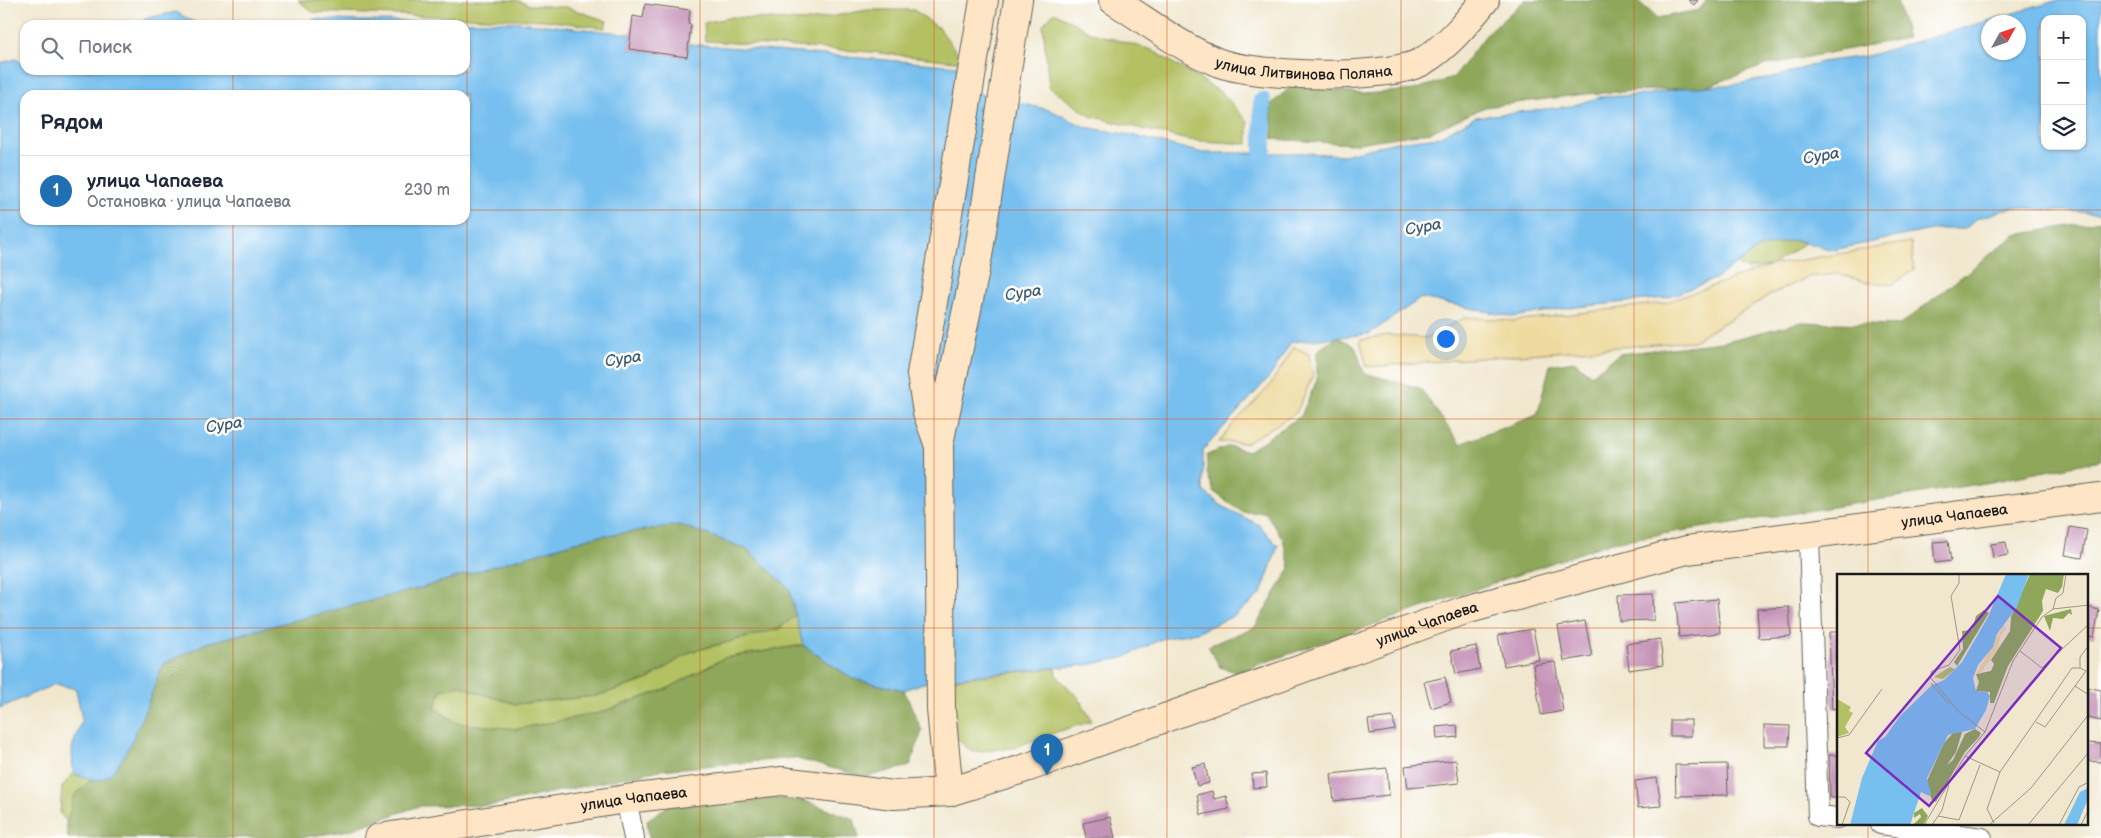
<!DOCTYPE html>
<html lang="ru">
<meta charset="utf-8">
<style>
body{margin:0;font-family:"Balsamiq Sans",sans-serif;background:#f2f2f3;color:#1f2937}
.controls{position:absolute;right:15px;top:15px;display:grid;overflow:hidden;border-radius:10px;box-shadow:0 1px 4px #0004}
.controls button{width:45px;height:45px;display:grid;place-items:center;padding:0;border:0;border-bottom:1px solid #e0e1e3;background:#fff;color:#1f2937;font:25px sans-serif}
.compass{position:absolute;left:1981px;top:15px;width:45px;height:45px;border-radius:50%;background:#fff;box-shadow:0 1px 4px #0004;rotate:50deg}
.you{position:absolute;left:1445px;top:338px;width:18px;height:18px;margin:-12px;border:4px solid #fff;border-radius:50%;background:#1a73e8;box-shadow:0 0 0 8px #1a73e833}
.badge{display:grid;place-items:center;width:32px;height:32px;border-radius:50%;background:#1f6fb2;color:#fff;font-size:16px;font-weight:700}
.pin{position:absolute;translate:-50% -41px;filter:drop-shadow(0 1px 2px #0008)}
.pin::after{content:'';position:absolute;top:26px;width:18px;height:15px;background:inherit;clip-path:polygon(0 0,100% 0,50% 100%)}
.list{margin:0;padding:0;list-style:none}
h2{display:flex;justify-content:space-between;align-items:center;height:65px;margin:0;padding:0 20px;font-size:21px}
h2 small{font-size:16px;font-weight:400;color:#747a83}
.list li{display:grid;grid-template-columns:32px 1fr auto;gap:15px;align-items:center;box-sizing:border-box;height:70px;padding:0 20px;border-top:1px solid #e0e1e3}
.list b{display:block;font-size:19px;white-space:nowrap}
.list p{margin:0;font-size:16px;white-space:nowrap;color:#747a83}
.list em{font-size:16px;font-style:normal;color:#747a83}
.icon{flex:none;width:28px;height:28px;fill:none;stroke:currentColor;stroke-width:2;stroke-linecap:round;stroke-linejoin:round}
.map{position:relative;flex:none;width:2101px;height:838px;overflow:hidden}
.search{position:absolute;background:#fff;box-shadow:0 1px 4px #0004;left:20px;top:20px;width:450px;height:55px;display:flex;align-items:center;gap:12px;box-sizing:border-box;padding:0 18px;border-radius:15px;color:#747a83;font-size:19px}
.panel{position:absolute;background:#fff;box-shadow:0 1px 4px #0004;left:20px;top:90px;width:450px;height:135px;border-radius:15px}
.map>svg:first-child{display:block}
.green{fill:#b3c164;stroke:#686e40}
.forest{fill:#8ea75a;stroke:#55623b}
.sand{fill:#eeda9e;stroke:#857b5d}
.water{fill:#77bfef;stroke:#4a6e86;fill-rule:evenodd}
.lines{fill:none;stroke-linecap:round;stroke-linejoin:round}
.canal{stroke:#77bfef;stroke-width:18}
.building{fill:#c592b7}
.street-casing{stroke:#66635a;stroke-width:22}
.secondary-casing{stroke:#66635a;stroke-width:30}
.street{stroke:#fff;stroke-width:20}
.secondary{stroke:#fde5c5;stroke-width:28}
.grid{fill:none;stroke:#de560d;stroke-width:1;stroke-opacity:0.55}
.labels{text-anchor:middle;stroke-width:5;stroke-linejoin:round;paint-order:stroke}
.street-label{font-size:15px;fill:#1c1c1c;stroke:#fff}
.water-label{font-size:16px;font-style:italic;fill:#405d70;stroke:#fff}
.inset-road{fill:none;stroke:#9b9687;stroke-width:1}
.view{fill:#7b2cbf;fill-opacity:0.15;stroke:#7b2cbf;stroke-width:2.5}
.inset-edge{fill:none;stroke:#1c1c1c;stroke-width:2.5}
</style>
<div class="map">
<svg width="2101" height="838" viewBox="0 0 2101 838">
<rect width="100%" height="100%" fill="#fff"/>
<filter id="ink" filterUnits="userSpaceOnUse"><feTurbulence type="fractalNoise" baseFrequency=".02" numOctaves="2"/><feDisplacementMap in="SourceGraphic" scale="10" xChannelSelector="R" yChannelSelector="G"/><feConvolveMatrix kernelMatrix="1 2 1 2 8 2 1 2 1" color-interpolation-filters="sRGB"/></filter>
<filter id="wash" filterUnits="userSpaceOnUse"><feTurbulence type="fractalNoise" baseFrequency=".0096" numOctaves="4" result="noise"/><feDisplacementMap in="SourceGraphic" scale="20" xChannelSelector="R" yChannelSelector="G"/><feGaussianBlur stdDeviation="1.12" result="paint"/><feColorMatrix in="noise" values="0 0 0 0 0 0 0 0 0 0 0 0 0 0 0 0 0 1.4 0 .05"/><feComposite in="paint" operator="in"/></filter>
<g filter="url(#wash)">
<rect width="100%" height="100%" fill="#f0e7ce"/>
<g class="green">
<path d="M298 0H516L530 5 566 7 607 21 605 28 544 20 312 12Z"/>
<path d="M867 10H914L940 29 964 62 871 52 705 41 704 23 732 17 807 21Z"/>
<path d="M1054 12 1092 33 1152 50 1222 93 1248 122V144L1188 140 1090 116 1049 87 1043 25Z"/>
<path d="M1795 240 1805 243 1772 265 1746 270 1737 264 1761 247Z"/>
<path d="M796 615 803 645 724 658 669 688 599 713 517 729 457 723 435 708 441 690 460 685 479 693 516 704 596 696 647 680 690 652 779 629Z"/>
<path d="M1055 668 1056 675 1078 697 1092 721 1041 737 1014 748 972 752 956 738 952 679Z"/>
<path d="M73 773 91 780 100 819 82 838 60 814 62 787Z"/>
</g>
<g class="forest">
<path d="M1525 0H1637L1657 18 1699 10 1707 0H1897L1907 38 1766 65 1705 87 1585 94 1485 107 1431 132 1351 144 1273 139 1271 104 1293 85 1363 94 1413 90 1453 78 1486 35Z"/>
<path d="M2101 221V460L1991 482 1612 542 1237 672 1220 667 1208 646 1255 627 1290 568 1283 539 1265 512H1242L1214 492 1207 473V455L1229 446 1248 451 1301 416 1317 380V351L1337 337 1355 346 1364 373 1420 388 1460 444 1537 415 1550 365 1574 361 1591 375 1619 354 1722 342 1802 322 1900 325 2015 235Z"/>
<path d="M680 525 747 549 789 588 796 615 779 629 690 652 647 680 596 696 516 704 479 693 460 685 441 690 435 708 457 723 517 729 599 713 669 688 724 658 803 645 853 679 904 690 922 731 910 766 865 777 794 758 660 770 493 805 419 806 350 830 300 838H68L66 824 74 796 91 780 108 776 128 748 163 664 206 643 420 588 592 537Z"/>
<path d="M722 793 805 801 854 819 859 838H649L647 820 671 804Z"/>
</g>
<g class="sand">
<path d="M1911 242 1914 270 1893 284 1867 282 1839 274 1808 277 1774 293 1693 341 1367 367 1360 340 1388 335 1427 338 1466 317 1513 321 1664 303 1772 265Z"/>
<path d="M1294 347 1309 354 1313 376 1296 413 1246 443 1219 442 1234 423 1269 387Z"/>
</g>
<g class="water">
<path d="M2059 0H2101V214L2014 207 1976 219 1965 229H1936L1833 250 1795 240 1761 247 1715 279 1665 298 1567 308 1513 317 1421 298 1369 334 1291 342 1271 375 1203 450V491L1222 506 1259 525 1278 546 1261 594 1234 616 1197 632 1161 639 1123 658 1086 665 978 675 923 683 904 690 853 679 803 645 789 588 747 549 680 525 592 537 420 588 206 643 163 664C151 693 131 756 109 775 98 784 84 777 73 773L72 748 82 720 76 689 55 684 0 708V63L16 59 25 65V70H34L39 73 48 70H465V25H299L315 19 356 21 518 22 631 34 629 49 686 57 689 44 971 67 967 91 1050 110 1085 127 1130 135 1203 153H1306L1344 155 1396 142 1439 137 1475 117 1571 106 1601 97 1643 95 1683 88 1739 84 1782 75 1821 62 1867 56ZM2045 19H2082V146H2045ZM1988 22H2018V52H1988ZM25 95H465V220H25Z"/>
<path d="M176 12 199 25H139L146 18Z"/>
</g>
<g class="lines">
<path class="canal" d="M1262 101 1263 152"/>
</g>
<g id="blocks">
<g class="building">
<path d="M1688 0H1698L1694 5Z"/>
<path d="M645 4 690 10 688 24 691 25 687 57 629 49 633 16 643 18Z"/>
<path d="M2070 527 2087 530 2082 558 2065 555Z"/>
<path d="M1948 541 1951 561 1935 563 1933 542Z"/>
<path d="M2006 542 2008 555 1993 558 1991 544Z"/>
<path d="M1653 594 1654 620 1619 621 1618 595Z"/>
<path d="M1717 599 1720 633 1679 637 1676 603Z"/>
<path d="M1789 607 1791 636 1759 638 1757 609Z"/>
<path d="M2087 607 2099 610 2094 637 2087 636Z"/>
<path d="M1585 621 1592 656 1564 661 1558 626Z"/>
<path d="M1533 629 1539 660 1504 666 1498 635Z"/>
<path d="M1829 632H1838V708L1832 709Z"/>
<path d="M1660 639 1663 665 1629 670 1626 644Z"/>
<path d="M1476 646 1480 669 1456 674 1451 651Z"/>
<path d="M1555 662 1563 711 1541 715 1533 665Z"/>
<path d="M1445 677 1451 702 1431 708 1424 682Z"/>
<path d="M2087 687 2101 690V721L2087 718Z"/>
<path d="M1393 717 1395 730 1370 734 1368 720Z"/>
<rect x="1670" y="720" width="21" height="16"/>
<path d="M1457 725 1458 737 1437 739 1436 727Z"/>
<path d="M1764 725 1790 726 1789 746H1764Z"/>
<path d="M2087 743 2101 744V762L2087 761Z"/>
<path d="M1829 755H1838V798H1830Z"/>
<path d="M1456 760 1459 783 1408 788 1405 766Z"/>
<path d="M1205 764 1209 783 1197 786 1192 767Z"/>
<path d="M1727 764 1728 795 1676 796 1675 765Z"/>
<path d="M1387 768 1389 795 1334 801 1331 774Z"/>
<path d="M1266 773 1267 787 1253 788 1252 774Z"/>
<path d="M1657 778 1661 806 1638 808 1635 781Z"/>
<path d="M1212 791 1214 799 1226 796 1229 809 1201 815 1197 795Z"/>
<path d="M1110 817 1115 838H1086L1083 823Z"/>
</g>
</g>
</g>
<g filter="url(#ink)">
<use href="#blocks" fill-opacity="0" stroke="#66635a" stroke-width="1"/>
<g class="lines">
<g class="street-casing">
<g id="street">
<path d="M1809 536 1818 816 1838 818"/>
<path d="M626 799 634 838"/>
<path d="M1881 824 1982 838"/>
</g>
</g>
<g class="secondary-casing">
<g id="secondary">
<path id="s1" d="M1113 0C1147 21 1180 47 1217 62 1254 77 1389 81 1423 61 1448 46 1467 22 1485 0"/>
<path d="M938 443 927 412 921 374 984 0"/>
<path d="M949 792 941 710 939 444 978 256 1018 0"/>
<path id="s2" d="M379 838 626 799 782 781 894 795 949 792 1026 768 1465 610 1687 550 2101 497"/>
</g>
</g>
<use href="#street" class="street"/>
<use href="#secondary" class="secondary"/>
</g>
</g>
<path class="grid" d="M233 0V25M467 0V838M700 0V838M934 0V838M1167 0V838M1401 0V838M1634 0V838M1868 0V576M233 70V95M0 210H25M465 210H2101M233 220V838M0 419H2101M0 628H1838M2087 628H2101M1868 824V838"/>
<g class="labels">
<g class="street-label">
<text dy="5" stroke="none"><textPath href="#s1" startOffset="209">улица Литвинова Поляна</textPath></text>
<text dy="5" stroke="none"><textPath href="#s2" startOffset="1622">улица Чапаева</textPath></text>
<text dy="5" stroke="none"><textPath href="#s2" startOffset="1082">улица Чапаева</textPath></text>
<text dy="5" stroke="none"><textPath href="#s2" startOffset="258">улица Чапаева</textPath></text>
</g>
<g class="water-label">
<text transform="translate(1821 155) rotate(-10)" y="6">Сура</text>
<text transform="translate(1423 226) rotate(-10)" y="6">Сура</text>
<text transform="translate(1023 292) rotate(-9)" y="6">Сура</text>
<text transform="translate(623 358) rotate(-9)" y="6">Сура</text>
<text transform="translate(224 424) rotate(-9)" y="6">Сура</text>
</g>
</g>
<g transform="translate(1837 574)">
<rect width="251" height="251" fill="#f0e7ce"/>
<path d="M113 93 118 95 106 105 97 103ZM0 125 14 133 12 137 16 139 8 153 12 159 0 163Z" fill="#b3c164"/>
<path d="M193 0H227L225 13 221 19 209 15 205 27 206 37 171 92 157 129H153V118L139 117 142 108 139 100 154 97 157 90 154 86 173 57 174 43ZM234 35 235 41 232 39 226 45 216 44 213 57 207 42ZM147 36 152 39 120 92 117 88 126 75 125 57 135 56 139 42ZM138 155 144 159 142 163 128 178 99 228 95 226 89 209 107 169 117 158H125L119 178 110 191 116 186 128 160ZM85 234 91 242 86 251H76L84 243 83 240 77 244V239Z" fill="#8ea75a"/>
<path d="M167 51 169 55 164 61 161 74 143 100 140 99Z" fill="#eeda9e"/>
<path d="M169 0H192L180 33 160 60 156 73 141 91 136 104 139 117 150 118 153 122 149 136 138 155 111 161 90 204 94 220 92 222 84 218 73 251H13L25 204 41 167 48 163 63 142 95 111 107 106 125 88 151 43ZM251 214V225L240 251H227L243 218Z" fill="#77bfef"/>
<path class="inset-road" d="M216 35 219 24 226 19 229 0M183 77 205 94 252 50M95 97 93 103 121 137 148 158 176 87 205 43 216 35 252 31M95 97 112 91 123 76 114 22 122 9V0M94 109 113 131M238 112 252 121M199 148 208 153 249 97 243 94M0 164 12 161 45 115M128 182 163 198M0 223H8L13 228 5 251M101 242 122 246 143 191M157 249 150 235 163 198 235 94H243V83L252 71M87 251 128 182 148 158M95 251 105 236 112 211M152 251 194 214 252 140M191 251 252 178M222 251 242 213 252 208M244 251 252 235"/>
<path class="view" d="M161 22 224 74 92 232 29 179Z"/>
<rect width="251" height="251" class="inset-edge"/>
</g>
</svg>
<div class="controls">
<button>+</button>
<button>−</button>
<button><svg class="icon" aria-label="layers" viewBox="0 0 24 24"><path d="M12 4l9 5-9 5-9-5zM3 14l9 5 9-5"/></svg></button>
</div>
<svg class="compass" viewBox="-18 -18 36 36"><path d="M0-13l5 13h-10z" fill="#e53935"/><path d="M0 13l5-13h-10z" fill="#747a83"/></svg>
<div class="you"></div>
<div class="pin badge" style="left:1047px;top:775px">1</div>
<div class="search"><svg class="icon" aria-label="search" viewBox="0 0 24 24"><circle cx="10" cy="10" r="6"/><path d="M15 15l6 6"/></svg>Поиск</div>
<section class="panel">
<h2>Рядом<small></small></h2>
<ul class="list">
<li><span class="badge">1</span><div><b>улица Чапаева</b><p>Остановка · улица Чапаева</p></div><em>230 m</em></li>
</ul>
</section>
</div>
